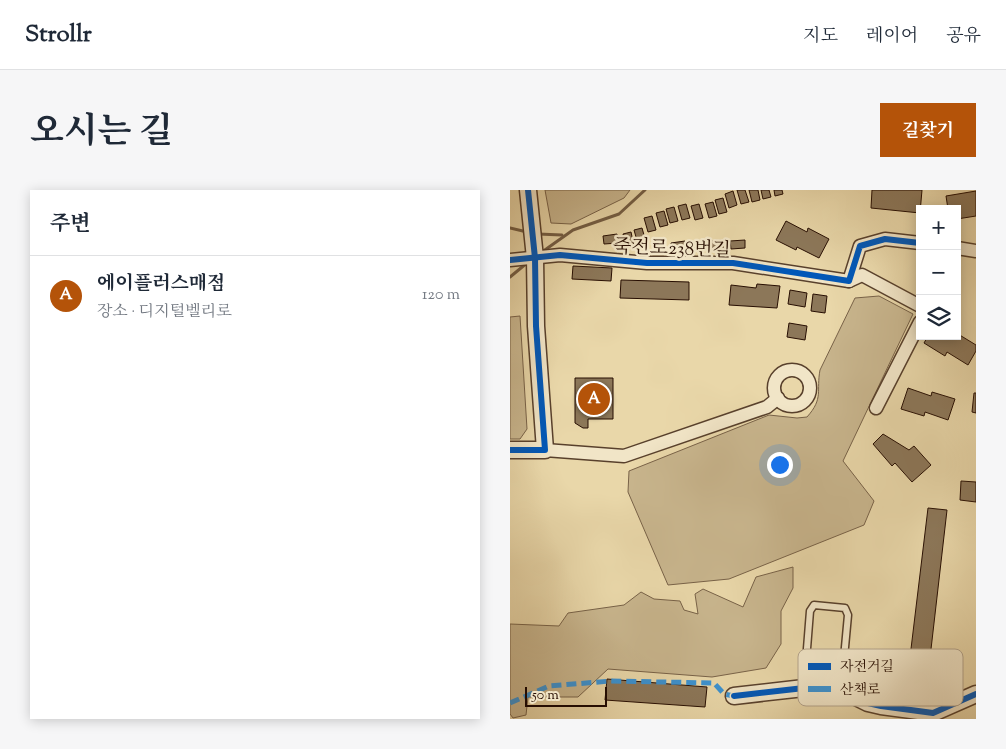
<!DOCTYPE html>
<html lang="ko">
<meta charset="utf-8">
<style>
body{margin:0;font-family:"Sorts Mill Goudy","Noto Serif KR",serif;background:#f6f6f7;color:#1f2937}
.controls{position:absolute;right:15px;top:15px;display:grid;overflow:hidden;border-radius:0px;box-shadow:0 2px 12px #0003}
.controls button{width:45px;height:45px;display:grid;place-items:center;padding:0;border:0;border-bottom:1px solid #e0e1e3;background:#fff;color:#1f2937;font:25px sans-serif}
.scale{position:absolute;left:15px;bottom:12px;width:82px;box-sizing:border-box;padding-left:5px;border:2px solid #270e02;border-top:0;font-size:14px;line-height:18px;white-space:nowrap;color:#270e02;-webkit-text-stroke:4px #f1e5c7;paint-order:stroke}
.you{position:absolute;left:269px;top:274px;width:18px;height:18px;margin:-12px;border:4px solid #fff;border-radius:50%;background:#1a73e8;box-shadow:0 0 0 8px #1a73e833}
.badge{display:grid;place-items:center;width:32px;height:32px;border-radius:50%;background:#b45309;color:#fff;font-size:16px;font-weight:700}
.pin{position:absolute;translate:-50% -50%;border:2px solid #fff;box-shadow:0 1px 5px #0006}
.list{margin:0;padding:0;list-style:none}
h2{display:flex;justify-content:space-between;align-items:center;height:65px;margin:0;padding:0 20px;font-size:21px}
h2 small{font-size:16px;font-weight:400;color:#747a83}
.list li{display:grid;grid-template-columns:32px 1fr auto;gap:15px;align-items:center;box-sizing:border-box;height:80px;padding:0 20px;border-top:1px solid #e0e1e3}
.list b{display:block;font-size:19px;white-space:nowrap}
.list p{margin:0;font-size:16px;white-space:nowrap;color:#747a83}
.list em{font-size:16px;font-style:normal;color:#747a83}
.icon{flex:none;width:28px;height:28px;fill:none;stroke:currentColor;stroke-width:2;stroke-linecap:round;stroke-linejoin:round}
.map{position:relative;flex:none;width:466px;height:529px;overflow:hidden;border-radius:0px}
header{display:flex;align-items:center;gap:30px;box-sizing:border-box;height:70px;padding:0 25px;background:#fff;border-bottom:1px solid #e0e1e3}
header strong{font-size:24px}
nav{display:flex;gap:28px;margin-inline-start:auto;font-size:18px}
.intro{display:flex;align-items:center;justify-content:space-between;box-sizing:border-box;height:120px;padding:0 30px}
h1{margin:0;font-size:35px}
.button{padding:12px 22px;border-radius:0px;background:#b45309;color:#fff;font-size:18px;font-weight:700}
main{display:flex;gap:30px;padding:0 30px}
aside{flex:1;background:#fff;border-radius:0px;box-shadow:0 2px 12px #0003}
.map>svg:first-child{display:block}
.green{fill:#c8b58d;stroke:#786248}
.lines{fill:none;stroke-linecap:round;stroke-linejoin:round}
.stream{stroke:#745e44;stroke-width:3}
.building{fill:#8c7759;stroke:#270e02}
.service-casing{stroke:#58402c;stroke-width:9}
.minor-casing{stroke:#58402c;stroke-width:15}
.tertiary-casing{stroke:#58402c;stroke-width:19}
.service{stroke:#f1e5c7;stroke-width:6}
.minor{stroke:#f1e5c7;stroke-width:12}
.tertiary{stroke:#f1e5c7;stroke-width:16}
.quiet{stroke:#3b92d1;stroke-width:5;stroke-dasharray:10 5;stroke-linecap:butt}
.cycleway-casing{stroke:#f1e5c7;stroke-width:9}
.cycleway{stroke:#0057b8;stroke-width:6}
.labels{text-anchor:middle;stroke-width:5;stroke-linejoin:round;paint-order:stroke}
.street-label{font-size:19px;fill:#270e02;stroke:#f1e5c7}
.key{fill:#f1e5c7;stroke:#b4a48c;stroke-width:1}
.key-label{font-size:14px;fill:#270e02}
</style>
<header>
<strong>Strollr</strong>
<nav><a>지도</a><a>레이어</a><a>공유</a></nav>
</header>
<div class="intro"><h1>오시는 길</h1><a class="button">길찾기</a></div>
<main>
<aside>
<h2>주변<small></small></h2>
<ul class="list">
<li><span class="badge">A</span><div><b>에이플러스매점</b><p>장소 · 디지털벨리로</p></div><em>120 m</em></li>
</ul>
</aside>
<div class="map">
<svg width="466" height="529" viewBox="0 0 466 529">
<rect width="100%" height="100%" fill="#e9d7a9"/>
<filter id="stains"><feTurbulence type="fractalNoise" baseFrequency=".004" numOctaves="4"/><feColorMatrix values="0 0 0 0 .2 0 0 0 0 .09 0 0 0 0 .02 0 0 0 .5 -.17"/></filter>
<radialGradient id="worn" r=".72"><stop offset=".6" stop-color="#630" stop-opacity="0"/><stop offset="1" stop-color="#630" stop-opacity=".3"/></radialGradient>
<g class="green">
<path d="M35 0H120L114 8 61 34 41 33Z"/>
<path d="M369 106 403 124 333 271 364 311 354 335 219 389 158 395 118 302 119 281 259 225 287 228 297 227C314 208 306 201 310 180L345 108Z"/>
<path d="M10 126 17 239 10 249H0V127Z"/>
<path d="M283 377V398L271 421V454L256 478 202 487 98 479 68 507H18L16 525 3 528 0 524V434L49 436 58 423 114 415 131 402 144 409 170 411 174 420 188 424 185 404 193 399 233 417 246 387Z"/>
</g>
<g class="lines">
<g class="stream">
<path d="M0 38 17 42"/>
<path d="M28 44 52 45"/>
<path d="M32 62 63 40 109 24 135 0"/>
<path d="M0 87 17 73"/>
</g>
</g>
<g class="building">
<path d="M227 0H235L239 12 231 14Z"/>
<path d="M239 0H248L250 10 242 12Z"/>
<path d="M251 0H259L261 7 253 9Z"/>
<path d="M264 0H272L273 4 265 6Z"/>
<path d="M362 0H412L410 23 361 18Z"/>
<path d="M223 1 227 15 219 18 215 4Z"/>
<path d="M466 1V26L447 29V19H438L436 6Z"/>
<path d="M213 8 217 22 209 24 205 10Z"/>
<path d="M203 12 207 26 199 28 195 14Z"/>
<path d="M176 14 180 28 172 30 168 16Z"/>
<path d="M189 14 193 28 185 30 181 16Z"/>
<path d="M164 17 168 31 160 33 156 19Z"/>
<path d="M154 21 158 35 150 37 146 23Z"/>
<path d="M142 26 146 40 138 42 134 28Z"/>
<path d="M276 31 297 42 298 38 319 49 309 68 287 57 286 60 266 50Z"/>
<path d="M132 38 136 52 128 54 124 40Z"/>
<path d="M121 42 124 56 116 58 113 44Z"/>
<path d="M107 44 108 53 94 54 93 46Z"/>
<path d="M216 50 217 58 202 60 201 51Z"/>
<path d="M235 50V58L221 59 220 51Z"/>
<path d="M175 51 176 60 162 61 161 53Z"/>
<path d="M194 51 196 59 181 61 180 52Z"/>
<path d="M63 76 102 78 101 91 62 89Z"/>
<path d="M111 90 179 92V110L110 108Z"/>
<path d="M247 94 270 96 267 118 219 115 221 95 246 98Z"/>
<path d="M280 100 297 103 295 117 278 114Z"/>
<path d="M303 104 317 106 315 123 301 121Z"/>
<path d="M279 133 297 136 295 150 277 147Z"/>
<path d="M448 144 466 155V161L458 175 437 162 435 166 414 153 418 146 446 148Z"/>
<path d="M65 188H103V229H78V238H73L65 233Z"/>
<path d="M398 198 421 206 422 202 445 209 438 230 415 222 414 226 391 219Z"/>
<path d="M464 203H466V223L462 222Z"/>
<path d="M373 244 399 260 404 256 421 275 402 292 385 273 382 276 363 254Z"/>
<path d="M451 291 466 292V312L450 310Z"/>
<path d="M418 318 437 320 417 494 397 492Z"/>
<path d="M97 489 197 497 195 517 95 510Z"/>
</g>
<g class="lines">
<g class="service-casing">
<path id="service" d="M294 496 300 421 304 415 335 418 338 425 331 500"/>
</g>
<g class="minor-casing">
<g id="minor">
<path d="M447 58 466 61"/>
<path d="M0 70 50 65 137 73H223L339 91 350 56 375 49 410 53"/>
<path d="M339 91 352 85 410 116"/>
<circle cx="282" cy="198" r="18"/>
<path d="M366 218 410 132"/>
<path d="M35 260 114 266 257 217 268 208"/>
</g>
</g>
<g class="tertiary-casing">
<g id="tertiary">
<path d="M0 260H35L26 136 25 68 18 0"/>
<path d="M224 506 294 498H316L334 501 358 513 371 516 423 523 466 504"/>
</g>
</g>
<use href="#service" class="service"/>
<use href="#minor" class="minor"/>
<use href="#tertiary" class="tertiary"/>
<path class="quiet" d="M0 513 39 496 101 491 204 493 214 504 224 506"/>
<g class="cycleway-casing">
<g id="cycleway">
<path d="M0 70 50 65 137 73H223L339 91 350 56 375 49 410 53"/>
<path d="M0 260H35L26 136 25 68 18 0"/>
<path d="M224 506 294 498H316L334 501 358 513 371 516 423 523 466 504"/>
</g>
</g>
<use href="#cycleway" class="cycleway"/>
</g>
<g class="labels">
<g class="street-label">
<text transform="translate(162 57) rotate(2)" y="7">죽전로238번길</text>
</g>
</g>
<rect x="288" y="459" width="165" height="57" rx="8" class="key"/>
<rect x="298" y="473" width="23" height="7" fill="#0057b8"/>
<rect x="298" y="496" width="23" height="6" fill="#3b92d1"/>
<g class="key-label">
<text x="330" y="481">자전거길</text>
<text x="330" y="504">산책로</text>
</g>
<rect width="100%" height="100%" filter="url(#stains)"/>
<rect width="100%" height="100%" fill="url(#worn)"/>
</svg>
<div class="controls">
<button>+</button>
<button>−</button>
<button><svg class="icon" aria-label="layers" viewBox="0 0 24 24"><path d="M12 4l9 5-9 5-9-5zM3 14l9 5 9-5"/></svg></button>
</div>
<div class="scale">50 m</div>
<div class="you"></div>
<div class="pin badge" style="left:84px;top:209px">A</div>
</div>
</main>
